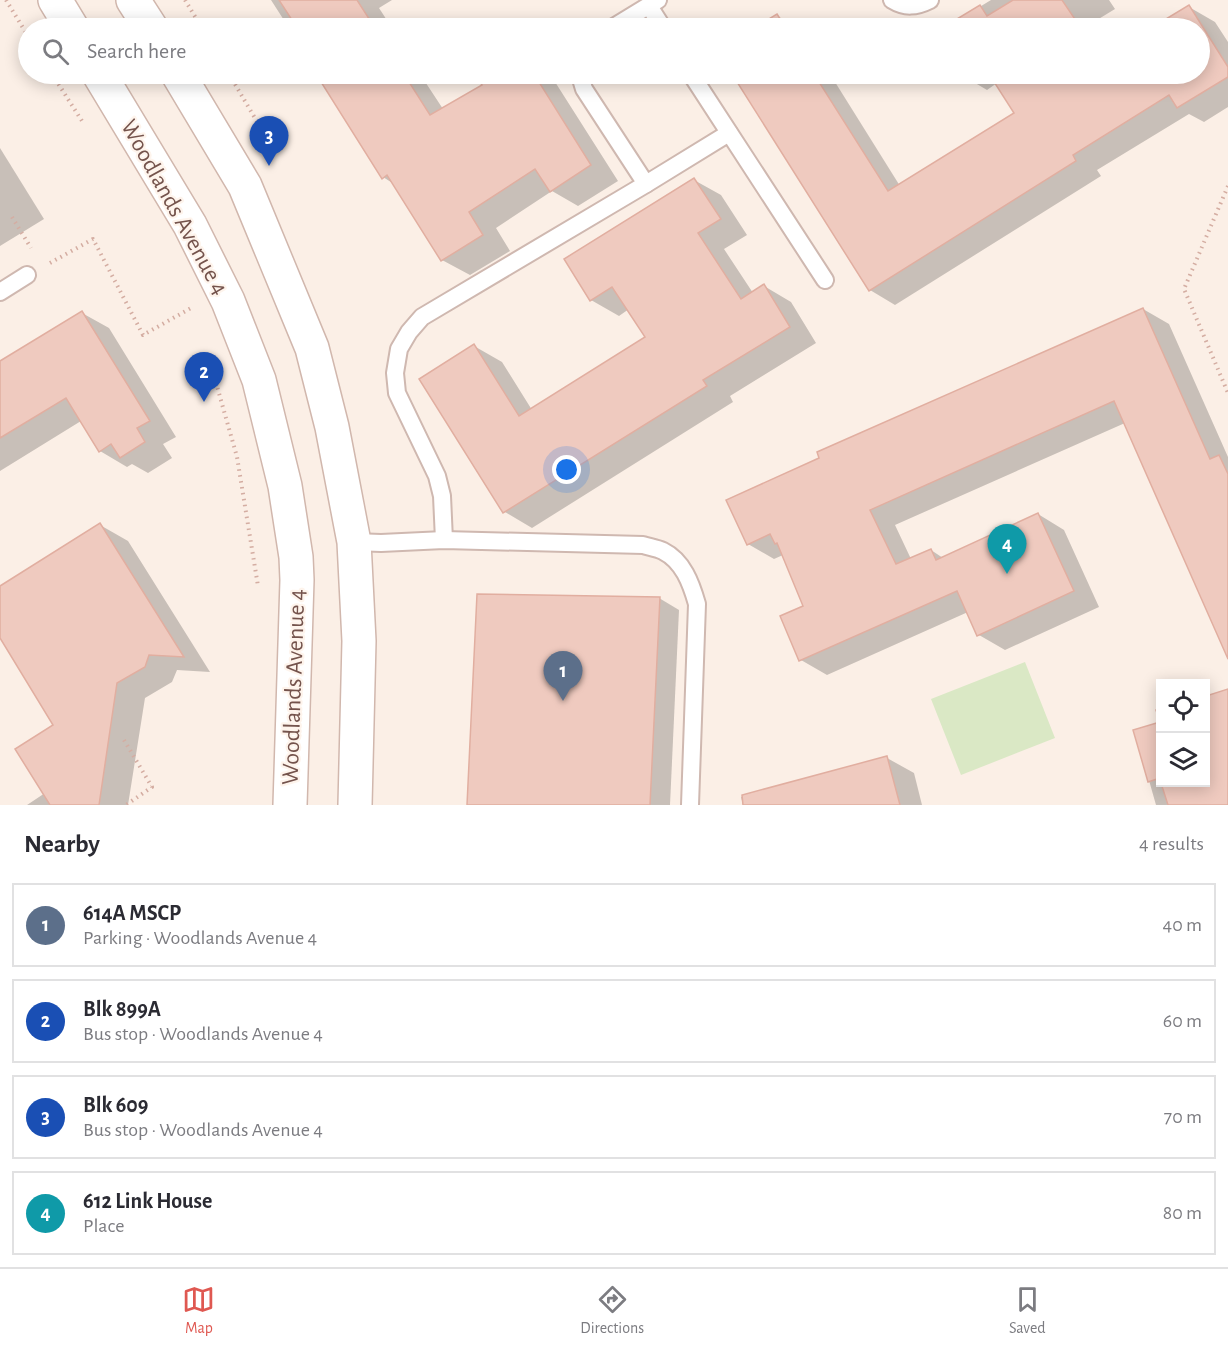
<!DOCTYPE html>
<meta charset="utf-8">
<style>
body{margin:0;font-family:"Alegreya Sans",sans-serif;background:#f2f2f3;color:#2b2b33}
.controls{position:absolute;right:18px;bottom:18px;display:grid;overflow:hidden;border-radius:0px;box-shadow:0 3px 15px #0003}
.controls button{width:54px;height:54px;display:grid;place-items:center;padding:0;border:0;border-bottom:2px solid #e1e1e2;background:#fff;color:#2b2b33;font:30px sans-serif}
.you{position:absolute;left:567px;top:470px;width:21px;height:21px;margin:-15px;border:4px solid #fff;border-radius:50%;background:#1a73e8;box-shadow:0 0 0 9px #1a73e833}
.badge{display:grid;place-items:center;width:39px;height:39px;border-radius:50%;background:#df5851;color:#fff;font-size:20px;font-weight:700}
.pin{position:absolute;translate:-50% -50px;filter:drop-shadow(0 2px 3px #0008)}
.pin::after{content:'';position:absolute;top:32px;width:21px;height:18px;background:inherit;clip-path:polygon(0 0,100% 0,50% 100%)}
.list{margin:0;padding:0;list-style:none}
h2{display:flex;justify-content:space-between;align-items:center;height:78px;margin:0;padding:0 24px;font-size:26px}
h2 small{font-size:20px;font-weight:400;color:#7c7c81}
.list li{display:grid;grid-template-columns:39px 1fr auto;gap:18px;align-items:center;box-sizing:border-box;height:84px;margin:0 12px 12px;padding:0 12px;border:2px solid #e1e1e2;border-radius:0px}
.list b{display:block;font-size:22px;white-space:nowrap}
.list p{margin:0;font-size:20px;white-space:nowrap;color:#7c7c81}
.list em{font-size:20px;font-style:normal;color:#7c7c81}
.icon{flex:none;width:33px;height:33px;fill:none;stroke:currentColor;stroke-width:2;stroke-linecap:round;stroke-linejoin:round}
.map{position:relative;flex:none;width:1228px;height:805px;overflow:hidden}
.search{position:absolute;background:#fff;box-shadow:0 3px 15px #0003;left:18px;right:18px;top:18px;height:66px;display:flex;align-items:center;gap:15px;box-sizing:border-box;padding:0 21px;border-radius:33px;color:#7c7c81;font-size:22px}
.sheet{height:462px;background:#fff}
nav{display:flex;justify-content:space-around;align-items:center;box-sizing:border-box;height:84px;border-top:2px solid #e1e1e2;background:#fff;font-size:16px;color:#7c7c81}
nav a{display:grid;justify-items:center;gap:3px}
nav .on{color:#df5851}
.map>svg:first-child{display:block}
.green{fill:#dae8c5}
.shadow{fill:#0003}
.building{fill:#efcabf;stroke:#e1aea0;stroke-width:1.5}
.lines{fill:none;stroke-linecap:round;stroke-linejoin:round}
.lane-casing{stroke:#cfb8b0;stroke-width:20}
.secondary-casing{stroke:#d1b7ad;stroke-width:36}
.path{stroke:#d4ada2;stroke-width:4;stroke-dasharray:1.5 4.5;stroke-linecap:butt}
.lane{stroke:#fff;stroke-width:16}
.secondary{stroke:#fff;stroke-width:33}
.labels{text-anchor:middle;stroke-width:4.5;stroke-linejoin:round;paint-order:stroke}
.street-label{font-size:24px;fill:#74534c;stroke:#fef4ec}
</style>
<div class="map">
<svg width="1228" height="805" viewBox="0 0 1228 805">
<rect width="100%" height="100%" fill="#fbefe6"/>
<path class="green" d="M1025 662 1055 738 961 775 931 699Z"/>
<g class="shadow">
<path d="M271 0H392L379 8 392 28H289Z"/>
<path d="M991 0H1109L1115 9 1092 23 1096 28H945Z"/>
<path d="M1189 7 1215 22 1228 42V107L1204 122 1189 114 1097 170 1101 176 895 305 870 290 734 74H830L900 186 1016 113 997 83 987 90 960 74H1200V28H1154Z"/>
<path d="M777 16 799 28H757Z"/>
<path d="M317 74H420L443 109 484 85 476 74H550L618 181 578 206 552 191 496 228 510 251 470 275 442 260 394 184 383 177Z"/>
<path d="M0 148 44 219 0 246Z"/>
<path d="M694 180 721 195 747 235 724 249 753 293 764 286 791 302 816 343 730 396 733 402 532 528 505 512 421 379 474 346 502 362 532 410 647 338 629 309 619 316 591 300Z"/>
<path d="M1143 309 1169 324 1228 457V660L1224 646 1125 423 895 525 911 559 931 550 943 558 1038 514 1064 530 1099 607 1005 650 979 635 968 612 827 675 801 660 805 606 783 555 774 559 748 544Z"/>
<path d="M82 313 109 328 176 437 163 444 172 458 148 473 132 464 127 467 100 451 81 421 0 471V363Z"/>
<path d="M100 525 128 541 210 672 177 670 172 682 145 698 128 805H27L45 793 55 725 0 636V587Z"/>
<path d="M659 598 679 610 670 805H469Z"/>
<path d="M1160 723V782H1206V732L1228 731V805H1156L1135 731Z"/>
<path d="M887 758 914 773 922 805H743L741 797Z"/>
</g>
<g class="building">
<path d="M279 0H357L375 28H288L285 24 292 20Z"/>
<path d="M1013 0H1062L1081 28H942L980 5 987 16Z"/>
<path d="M1189 5 1228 67V77L1177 108 1169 95 1073 155 1076 161 869 291 732 74H814L888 191 1014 113 989 74H1200V28H1151Z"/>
<path d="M777 14 786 28H754Z"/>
<path d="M316 74H404L430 115 482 85 475 74H534L591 165 550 192 535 169 469 212 483 235 441 261 387 175 382 179Z"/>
<path d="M944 74H964L950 82Z"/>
<path d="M694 178 721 219 698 233 741 299 764 284 790 327 703 380 707 386 503 513 419 379 474 344 519 416 645 337 612 287 590 301 564 259Z"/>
<path d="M1143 308 1210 459 1219 455 1228 474V659L1114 401 870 510 896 564 931 549 936 560 1038 513 1074 591 977 636 957 591 799 661 780 616 803 606 777 543 775 544 770 534 747 545 726 500 819 458 817 452Z"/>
<path d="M82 311 150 421 137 428 145 442 120 458 111 444 99 452 66 398 0 438V361Z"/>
<path d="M100 523 184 657 149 655 145 667 117 683 99 805H50L15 749 53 725 0 638V586Z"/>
<path d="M477 594 660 597 650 805H467Z"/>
<path d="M1228 689V805H1168L1161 783H1206V696Z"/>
<path d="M1161 709V780L1160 778 1148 782 1133 730 1160 722 1156 710Z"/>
<path d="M887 756 900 805H743L742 795Z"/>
</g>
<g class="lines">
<g class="lane-casing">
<g id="lane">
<path d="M892 0C905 8 916 7 930 0"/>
<path d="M649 6 663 28"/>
<path d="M612 28 658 0"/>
<path d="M581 74V79L584 89 646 184"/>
<path d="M691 74 825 280"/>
<path d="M0 292 27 275"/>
<path d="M444 540 442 496 437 476 397 393 395 373 399 349 409 332 422 317 646 184 729 133"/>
<path d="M354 542 381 543 444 540 643 545C649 547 657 548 663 551 683 561 691 583 697 604L690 805"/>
</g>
</g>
<g class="secondary-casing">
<g id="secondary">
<path d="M55 0 72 28"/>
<path d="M133 0 151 28"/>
<path d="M99 74 190 225 228 301 259 380 285 486 296 557 297 580 290 805"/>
<path d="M178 74 245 186 312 348 332 427 354 542 359 641 355 805"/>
</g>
</g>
<g class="path">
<path d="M6 0 28 36"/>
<path d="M185 0 202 28"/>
<path d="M52 74 82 121"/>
<path d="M229 74 262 130 270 152"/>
<path d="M1228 186 1184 289 1228 393"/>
<path d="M12 217 31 248"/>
<path d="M50 263 93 239 143 335 191 308"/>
<path d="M211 365 237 457 258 586"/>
<path d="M124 740 152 787 126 805"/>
</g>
<use href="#lane" class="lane"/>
<use href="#secondary" class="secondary"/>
</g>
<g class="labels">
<g class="street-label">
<text transform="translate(175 207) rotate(61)" y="8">Woodlands Avenue 4</text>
<text transform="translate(293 687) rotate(-88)" y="8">Woodlands Avenue 4</text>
</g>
</g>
</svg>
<div class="controls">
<button><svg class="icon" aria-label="locate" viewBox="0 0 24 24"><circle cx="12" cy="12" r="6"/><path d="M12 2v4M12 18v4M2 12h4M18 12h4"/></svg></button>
<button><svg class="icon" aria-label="layers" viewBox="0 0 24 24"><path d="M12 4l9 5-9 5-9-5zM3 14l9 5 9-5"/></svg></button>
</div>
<div class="you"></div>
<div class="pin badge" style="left:563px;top:701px;background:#5c6f8a">1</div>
<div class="pin badge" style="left:204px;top:402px;background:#1a4fb4">2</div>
<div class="pin badge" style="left:269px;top:166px;background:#1a4fb4">3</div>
<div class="pin badge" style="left:1007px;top:574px;background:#0f9aa8">4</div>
<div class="search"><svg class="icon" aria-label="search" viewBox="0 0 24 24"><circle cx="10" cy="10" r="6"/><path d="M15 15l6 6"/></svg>Search here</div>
</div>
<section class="sheet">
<h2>Nearby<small>4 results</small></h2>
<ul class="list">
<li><span class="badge" style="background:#5c6f8a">1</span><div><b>614A MSCP</b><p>Parking · Woodlands Avenue 4</p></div><em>40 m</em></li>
<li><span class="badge" style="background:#1a4fb4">2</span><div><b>Blk 899A</b><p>Bus stop · Woodlands Avenue 4</p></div><em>60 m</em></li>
<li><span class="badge" style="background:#1a4fb4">3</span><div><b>Blk 609</b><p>Bus stop · Woodlands Avenue 4</p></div><em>70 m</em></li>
<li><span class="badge" style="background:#0f9aa8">4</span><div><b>612 Link House</b><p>Place</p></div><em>80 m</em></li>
</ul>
</section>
<nav>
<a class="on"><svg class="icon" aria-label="map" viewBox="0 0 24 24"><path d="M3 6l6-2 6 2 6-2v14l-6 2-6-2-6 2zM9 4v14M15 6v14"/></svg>Map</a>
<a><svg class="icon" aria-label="directions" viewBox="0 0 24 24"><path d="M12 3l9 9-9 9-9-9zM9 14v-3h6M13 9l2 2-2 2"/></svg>Directions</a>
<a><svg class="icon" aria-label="saved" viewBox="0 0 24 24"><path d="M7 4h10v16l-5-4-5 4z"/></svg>Saved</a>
</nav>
